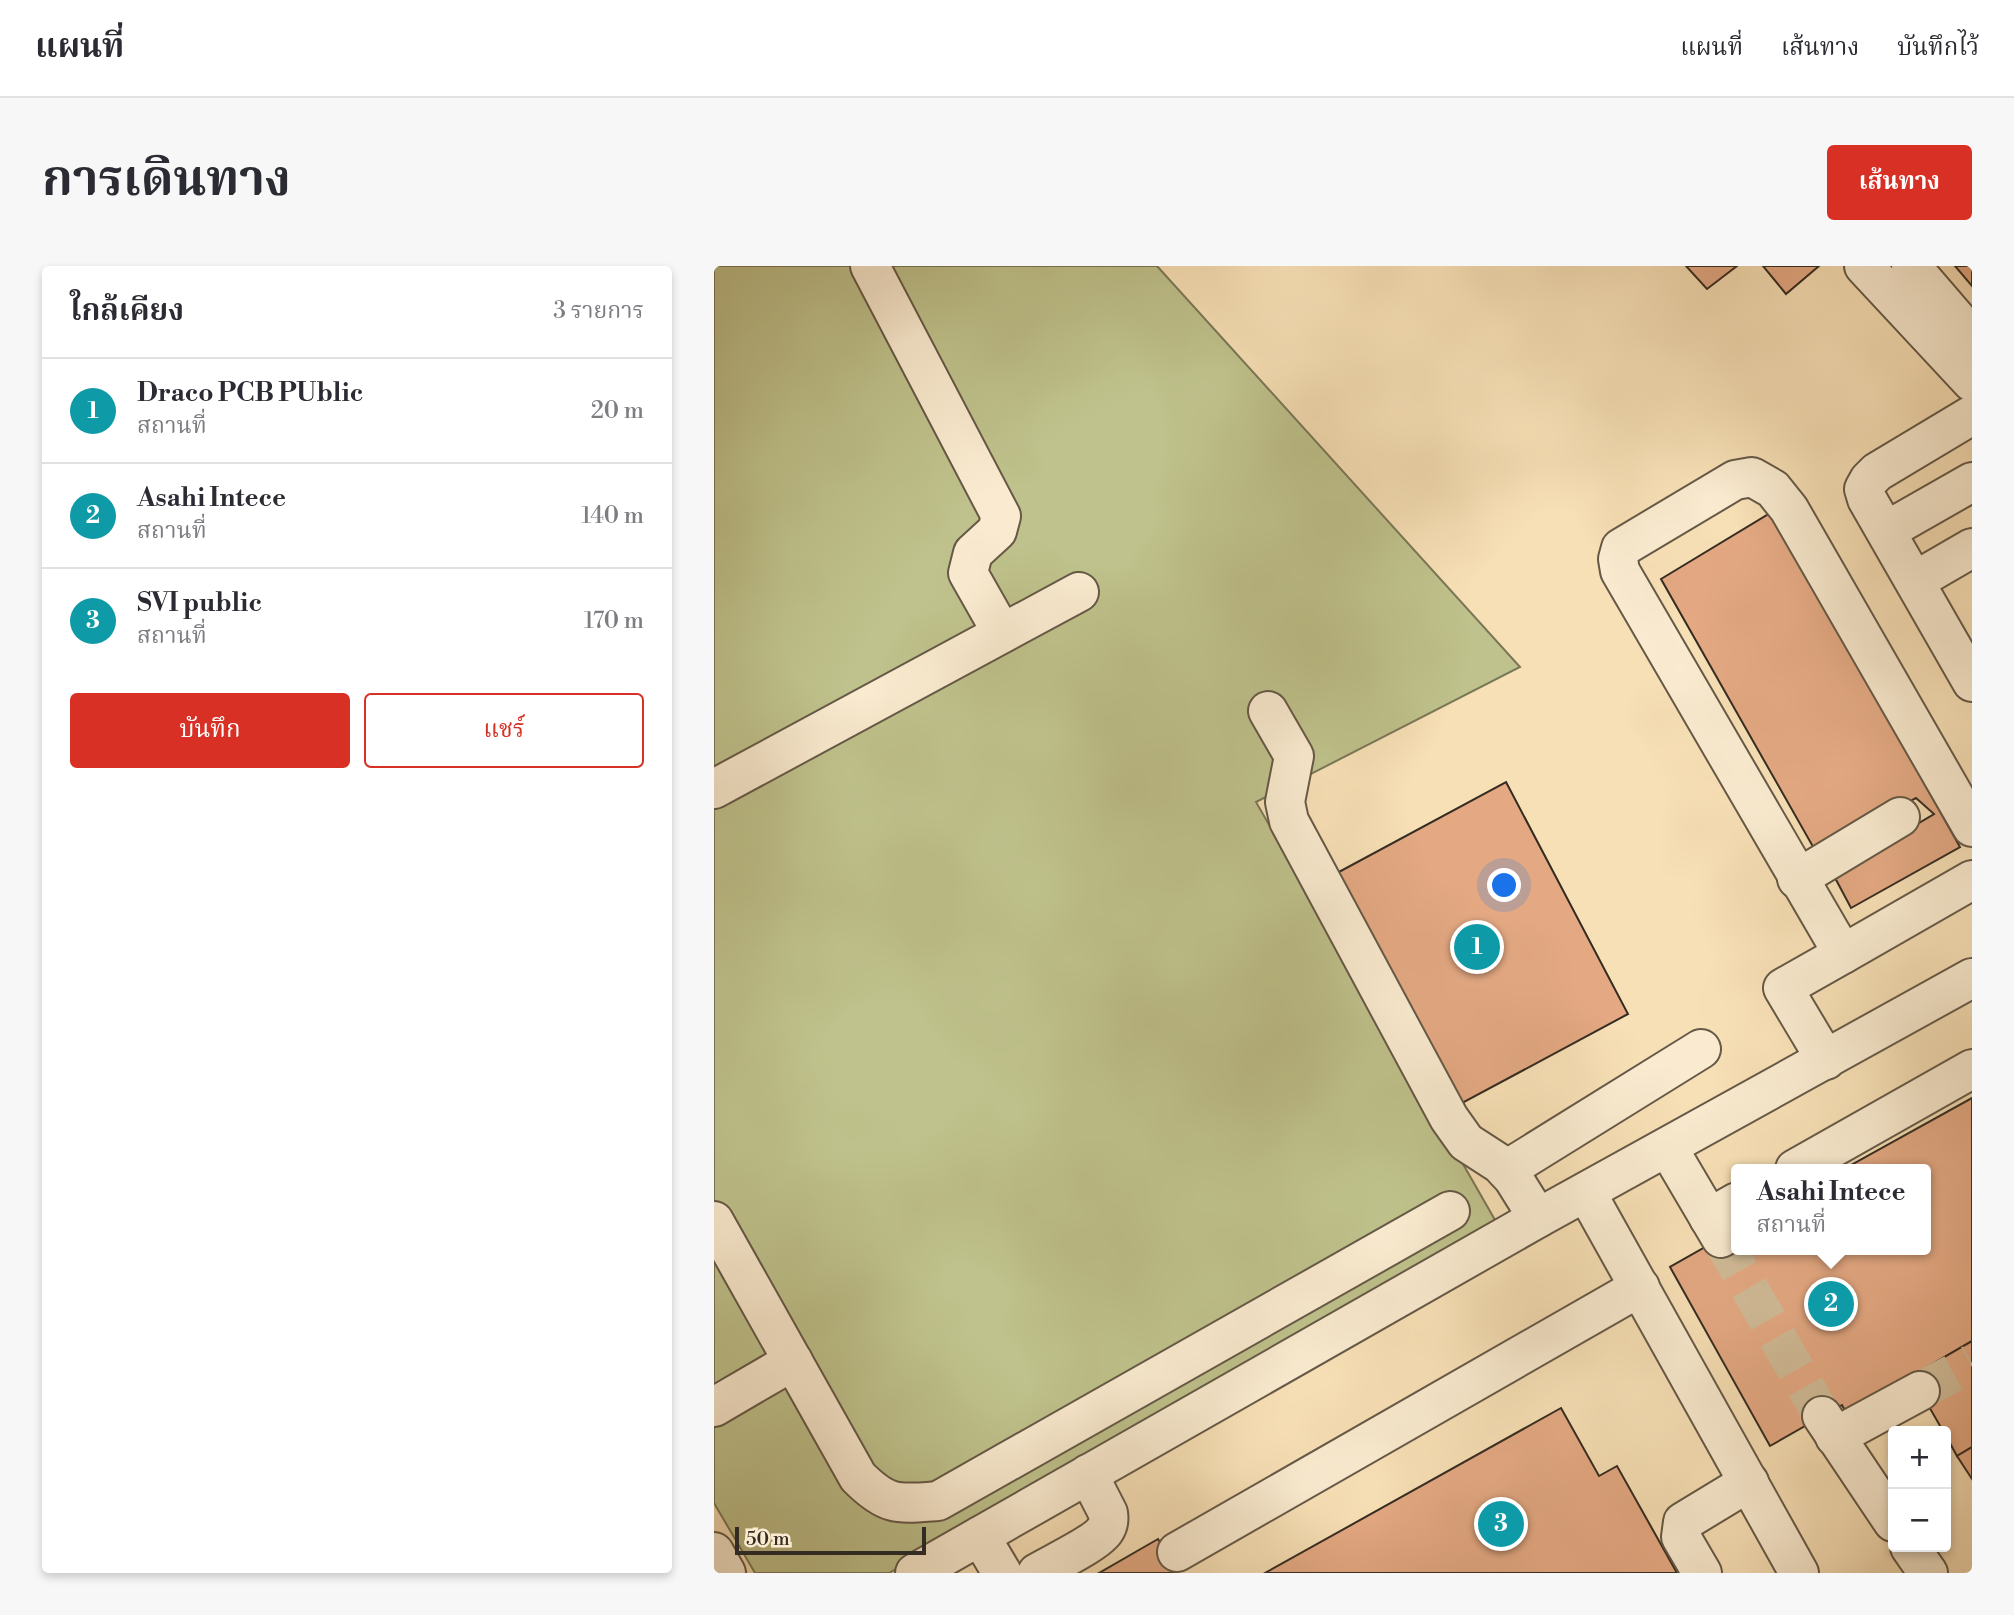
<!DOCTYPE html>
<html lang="th">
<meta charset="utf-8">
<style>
body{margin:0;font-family:"Libre Bodoni","Noto Serif Thai",serif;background:#f7f7f7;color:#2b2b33}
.controls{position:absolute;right:21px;bottom:21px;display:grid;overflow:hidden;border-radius:7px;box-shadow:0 4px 10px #0003}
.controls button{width:63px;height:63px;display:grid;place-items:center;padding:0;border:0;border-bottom:2px solid #e1e1e2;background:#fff;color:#2b2b33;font:35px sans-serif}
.scale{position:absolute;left:21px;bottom:18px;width:191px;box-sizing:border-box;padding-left:7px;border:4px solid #342c22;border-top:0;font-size:19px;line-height:24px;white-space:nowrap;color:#342c22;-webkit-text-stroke:5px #faebd0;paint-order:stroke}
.you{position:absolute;left:791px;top:620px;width:24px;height:24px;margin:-18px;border:5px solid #fff;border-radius:50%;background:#1a73e8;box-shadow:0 0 0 10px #1a73e833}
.badge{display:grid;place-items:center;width:46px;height:46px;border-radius:50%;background:#d93025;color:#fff;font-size:23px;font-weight:700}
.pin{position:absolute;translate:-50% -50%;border:4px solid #fff;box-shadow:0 2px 7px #0006}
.popup{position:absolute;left:1017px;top:898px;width:200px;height:91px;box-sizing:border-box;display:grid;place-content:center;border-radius:7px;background:#fff;filter:drop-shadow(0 2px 5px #0005);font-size:23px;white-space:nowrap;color:#7c7c81}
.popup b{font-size:26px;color:#2b2b33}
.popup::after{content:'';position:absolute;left:50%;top:100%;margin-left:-14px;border:14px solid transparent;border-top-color:#fff}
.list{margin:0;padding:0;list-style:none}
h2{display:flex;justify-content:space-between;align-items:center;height:91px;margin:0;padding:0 28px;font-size:30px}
h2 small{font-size:23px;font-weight:400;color:#7c7c81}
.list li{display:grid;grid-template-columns:46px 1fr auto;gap:21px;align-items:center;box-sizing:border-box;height:105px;padding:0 28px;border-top:2px solid #e1e1e2}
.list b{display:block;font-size:26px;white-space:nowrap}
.list p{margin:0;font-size:23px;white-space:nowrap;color:#7c7c81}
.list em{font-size:23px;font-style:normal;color:#7c7c81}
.actions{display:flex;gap:14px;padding:21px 28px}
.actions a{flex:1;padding:16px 0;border:2px solid #d93025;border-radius:7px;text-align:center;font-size:24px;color:#d93025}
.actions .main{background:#d93025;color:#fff}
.map{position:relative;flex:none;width:1258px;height:1307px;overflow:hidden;border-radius:7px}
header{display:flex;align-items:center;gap:42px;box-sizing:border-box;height:98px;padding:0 35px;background:#fff;border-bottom:2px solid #e1e1e2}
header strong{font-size:33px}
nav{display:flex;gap:38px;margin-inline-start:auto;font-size:24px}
.intro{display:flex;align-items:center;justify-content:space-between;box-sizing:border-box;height:168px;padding:0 42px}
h1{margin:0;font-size:49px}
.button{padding:18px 32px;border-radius:7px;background:#d93025;color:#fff;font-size:24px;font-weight:700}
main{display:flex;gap:42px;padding:0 42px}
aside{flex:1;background:#fff;border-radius:7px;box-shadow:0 4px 10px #0003}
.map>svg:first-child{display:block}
.green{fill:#bfc28c;stroke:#7a7757;stroke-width:2}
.building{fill:#e4a983;stroke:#342c22;stroke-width:2}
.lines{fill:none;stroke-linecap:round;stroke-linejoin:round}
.minor-tunnel{stroke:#d1bc98;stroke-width:38;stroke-dasharray:38 19;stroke-linecap:butt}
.minor-casing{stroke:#655947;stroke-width:42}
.minor{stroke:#faebd0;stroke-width:38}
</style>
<header>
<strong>แผนที่</strong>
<nav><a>แผนที่</a><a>เส้นทาง</a><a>บันทึกไว้</a></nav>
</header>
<div class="intro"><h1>การเดินทาง</h1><a class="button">เส้นทาง</a></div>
<main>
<aside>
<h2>ใกล้เคียง<small>3 รายการ</small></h2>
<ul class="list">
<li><span class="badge" style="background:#0f9aa8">1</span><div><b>Draco PCB PUblic</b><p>สถานที่</p></div><em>20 m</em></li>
<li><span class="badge" style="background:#0f9aa8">2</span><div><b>Asahi Intece</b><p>สถานที่</p></div><em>140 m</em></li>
<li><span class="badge" style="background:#0f9aa8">3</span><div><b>SVI public</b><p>สถานที่</p></div><em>170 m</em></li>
</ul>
<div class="actions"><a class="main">บันทึก</a><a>แชร์</a></div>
</aside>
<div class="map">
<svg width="1258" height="1307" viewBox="0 0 1258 1307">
<rect width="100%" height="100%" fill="#f8e0b6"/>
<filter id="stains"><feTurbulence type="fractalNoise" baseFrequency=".00286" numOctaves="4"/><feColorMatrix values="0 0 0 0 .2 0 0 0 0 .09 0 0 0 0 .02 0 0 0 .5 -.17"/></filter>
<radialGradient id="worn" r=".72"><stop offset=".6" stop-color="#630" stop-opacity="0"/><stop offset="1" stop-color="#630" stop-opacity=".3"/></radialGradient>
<path class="green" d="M0 0H443L806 401 542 536 785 961 175 1307H41L0 1237Z"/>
<g class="building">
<path d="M972 0H1023L993 23Z"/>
<path d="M1049 0H1105L1072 28Z"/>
<path d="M1241 0H1258V20Z"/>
<path d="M1058 246 1246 581 1137 642 1119 608 1220 548 1202 532 1102 586 947 313Z"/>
<path d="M792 516 914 748 737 843 610 614Z"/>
<path d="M1258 832V1075L1133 1148 1128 1139 1056 1180 956 1001 1023 963V984H1212V903H1130Z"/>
<path d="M1258 1075V1181L1243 1190 1232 1170V1165H1229L1206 1125 1196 1111Z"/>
<path d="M847 1142 885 1210 903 1200 963 1307H551Z"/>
<path d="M1258 1181V1213L1243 1190Z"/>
<path d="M444 1273 464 1307H385Z"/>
</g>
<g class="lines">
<g class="minor-tunnel">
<path d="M1007 972 1108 1150"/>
<path d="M1206 1125 1258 1097"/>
</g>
<g class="minor-casing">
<g id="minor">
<path d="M156 0 287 250 283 265 259 287 254 307 288 367"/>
<path d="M1150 0 1258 116"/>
<path d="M1197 0 1258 71"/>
<path d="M1258 149 1163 206 1155 214 1150 223 1153 233 1258 416"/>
<path d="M1172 265 1258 216"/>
<path d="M1201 315 1258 282"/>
<path d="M554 445 580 490 571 536 575 555 735 852 752 876 786 898 799 912 824 952"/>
<path d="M0 523 365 326"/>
<path d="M1258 561 1075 243 1059 223 1038 211 1021 214 907 282 904 293 906 305 1129 688 1258 614"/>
<path d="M1083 613 1186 551"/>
<path d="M1112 794 1069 722 1129 688"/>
<path d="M954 882 1007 972"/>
<path d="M1081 903 1258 803"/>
<path d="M792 904 987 783"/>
<path d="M872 926 1085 1307"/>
<path d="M995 952 1023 936"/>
<path d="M0 955 144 1211C174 1241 184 1238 224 1235L736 945"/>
<path d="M0 1141 79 1095"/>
<path d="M1108 1150 1179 1256"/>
<path d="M1121 1171 1206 1125"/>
<path d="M266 1270 288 1307"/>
<path d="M1196 1281 1214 1307"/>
<path d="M0 1286 12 1307"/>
<path d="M463 1286 926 1021"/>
<path d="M201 1307 824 952 1258 712"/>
<path d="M323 1307C338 1298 383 1277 391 1264 395 1258 395 1253 394 1247L374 1208"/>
<path d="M988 1307 967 1271 969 1256 1035 1216"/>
</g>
</g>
<use href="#minor" class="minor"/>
</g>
<rect width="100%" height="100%" filter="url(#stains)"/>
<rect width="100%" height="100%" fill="url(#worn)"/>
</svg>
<div class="controls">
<button>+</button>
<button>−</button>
</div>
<div class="scale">50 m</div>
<div class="you"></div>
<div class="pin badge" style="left:763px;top:681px;background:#0f9aa8">1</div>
<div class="pin badge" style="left:1117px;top:1038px;background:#0f9aa8">2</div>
<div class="popup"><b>Asahi Intece</b>สถานที่</div>
<div class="pin badge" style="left:787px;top:1258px;background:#0f9aa8">3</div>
</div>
</main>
